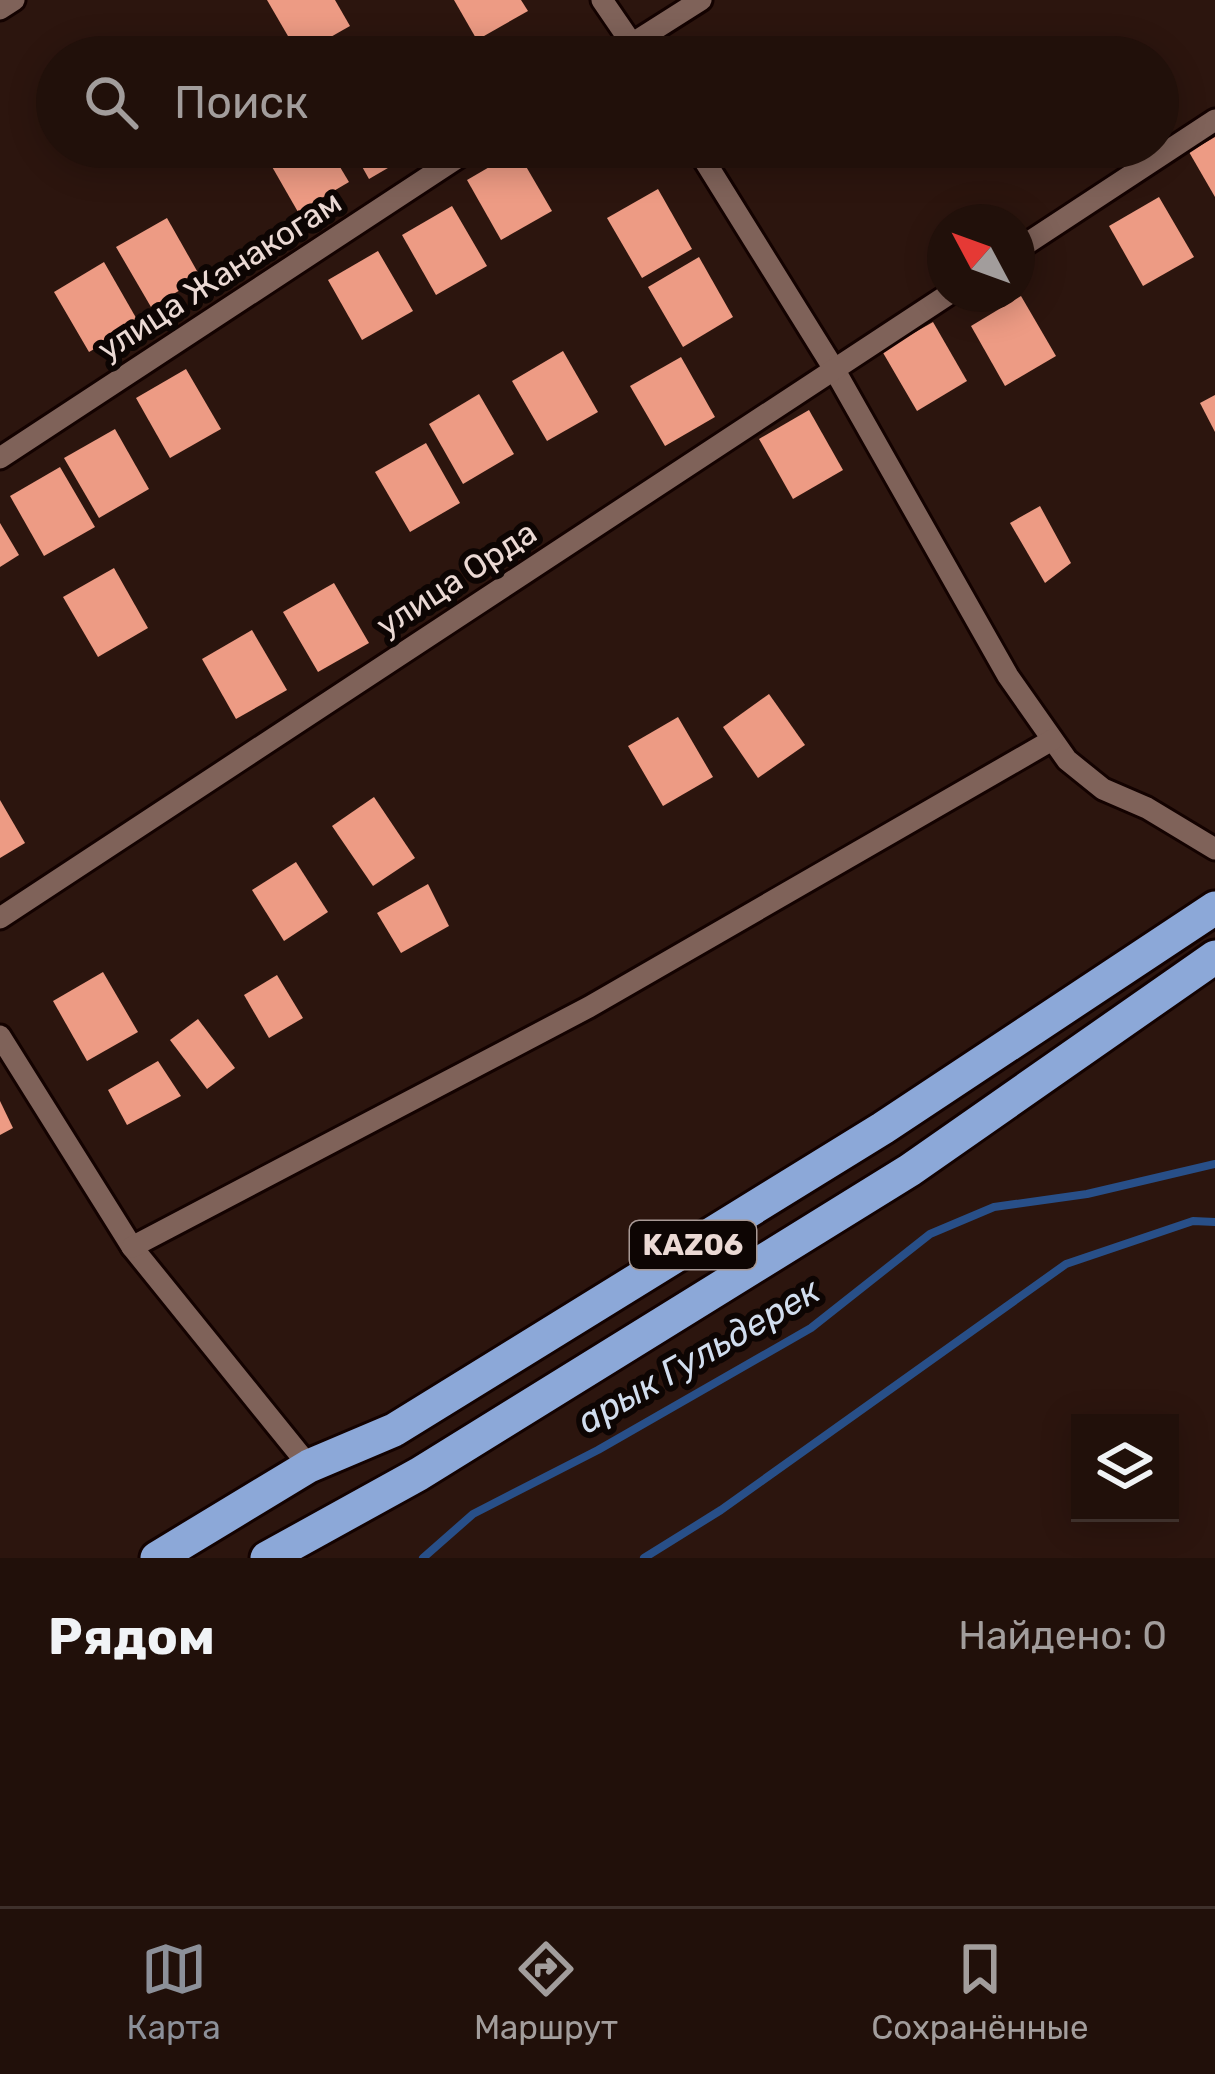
<!DOCTYPE html>
<html lang="ru">
<meta charset="utf-8">
<style>
body{margin:0;font-family:Rubik,sans-serif;background:#2d1e18;color:#f1f3f6}
.controls{position:absolute;right:36px;bottom:36px;display:grid;overflow:hidden;border-radius:0px;box-shadow:0 6px 30px #0003}
.controls button{width:108px;height:108px;display:grid;place-items:center;padding:0;border:0;border-bottom:3px solid #3e302b;background:#21100a;color:#f1f3f6;font:60px sans-serif}
.compass{position:absolute;left:927px;top:204px;width:108px;height:108px;border-radius:50%;background:#21100a;box-shadow:0 6px 30px #0003;rotate:311deg}
.list{margin:0;padding:0;list-style:none}
h2{display:flex;justify-content:space-between;align-items:center;height:156px;margin:0;padding:0 48px;font-size:51px}
h2 small{font-size:39px;font-weight:400;color:#a29d9c}
.icon{flex:none;width:66px;height:66px;fill:none;stroke:currentColor;stroke-width:2;stroke-linecap:round;stroke-linejoin:round}
.map{position:relative;flex:none;width:1215px;height:1558px;overflow:hidden}
.search{position:absolute;background:#21100a;box-shadow:0 6px 30px #0003;left:36px;right:36px;top:36px;height:132px;display:flex;align-items:center;gap:30px;box-sizing:border-box;padding:0 42px;border-radius:66px;color:#a29d9c;font-size:45px}
.sheet{height:348px;background:#21100a}
nav{display:flex;justify-content:space-around;align-items:center;box-sizing:border-box;height:168px;border-top:3px solid #3e302b;background:#21100a;font-size:33px;color:#a29d9c}
nav a{display:grid;justify-items:center;gap:6px}
nav .on{color:#8c9099}
.map>svg:first-child{display:block}
.lines{fill:none;stroke-linecap:round;stroke-linejoin:round}
.stream{stroke:#284f88;stroke-width:8}
.building{fill:#ed9b84}
.minor-casing{stroke:#130200;stroke-width:27}
.trunk-casing{stroke:#130200;stroke-width:39}
.minor{stroke:#7f6259;stroke-width:21}
.trunk{stroke:#8ca8d8;stroke-width:33}
.labels{text-anchor:middle;stroke-width:12;stroke-linejoin:round;paint-order:stroke}
.shield{fill:#0d0503;stroke:#a89995;stroke-width:3}
.shield-label{font-size:30px;font-weight:bold;fill:#ebd9d4}
.street-label{font-size:33px;fill:#ebd9d4;stroke:#0d0503}
.water-label{font-size:36px;font-style:italic;fill:#d1ddee;stroke:#0d0503}
</style>
<div class="map">
<svg width="1215" height="1558" viewBox="0 0 1215 1558">
<rect width="100%" height="100%" fill="#2c150e"/>
<g class="lines">
<g class="stream">
<path d="M423 1558 473 1514 598 1450 811 1328 930 1234 994 1207 1087 1194 1215 1164"/>
<path d="M644 1558 721 1510 1066 1264 1193 1221 1215 1222"/>
</g>
</g>
<g class="building">
<path d="M267 0H335L350 26 299 55Z"/>
<path d="M454 0H521L528 11 477 40Z"/>
<path d="M843 43 851 57H819Z"/>
<path d="M57 85V117L43 93Z"/>
<path d="M1215 137V197L1189 152Z"/>
<path d="M271 147H328L349 182 298 212 263 151Z"/>
<path d="M351 147H424L369 179Z"/>
<path d="M517 151 552 211 501 240 467 180Z"/>
<path d="M658 189 692 249 642 278 607 218Z"/>
<path d="M1159 197 1194 257 1143 286 1109 226Z"/>
<path d="M452 206 487 266 436 295 402 235Z"/>
<path d="M167 218 201 278 151 307 116 247Z"/>
<path d="M378 251 413 311 362 340 328 280Z"/>
<path d="M699 257 733 317 683 347 648 287Z"/>
<path d="M104 262 139 323 89 352 54 292Z"/>
<path d="M1021 296 1056 356 1005 386 971 326Z"/>
<path d="M933 322 967 381 917 411 882 351Z"/>
<path d="M563 351 598 412 547 441 512 381Z"/>
<path d="M681 357 715 417 665 446 630 386Z"/>
<path d="M186 369 221 429 170 458 136 398Z"/>
<path d="M479 394 514 454 463 484 429 424Z"/>
<path d="M1215 395V432L1200 403Z"/>
<path d="M809 410 843 470 793 499 759 439Z"/>
<path d="M115 429 149 489 99 518 64 458Z"/>
<path d="M426 443 460 503 410 532 375 472Z"/>
<path d="M60 467 95 527 44 556 10 496Z"/>
<path d="M1040 506 1071 563 1045 583 1010 523Z"/>
<path d="M0 523 19 555 0 567Z"/>
<path d="M114 568 148 628 98 657 63 597Z"/>
<path d="M334 583 369 643 318 672 283 612Z"/>
<path d="M252 630 287 690 236 719 202 659Z"/>
<path d="M769 694 805 745 758 778 723 727Z"/>
<path d="M678 717 713 777 663 806 628 746Z"/>
<path d="M374 797 415 858 373 886 332 826Z"/>
<path d="M0 800 25 843 0 858Z"/>
<path d="M296 862 328 912 284 941 252 890Z"/>
<path d="M428 884 449 926 401 953 377 913Z"/>
<path d="M103 972 138 1032 87 1061 53 1001Z"/>
<path d="M277 975 303 1018 269 1038 244 995Z"/>
<path d="M198 1019 235 1068 207 1089 170 1040Z"/>
<path d="M158 1061 181 1096 127 1125 108 1090Z"/>
<path d="M0 1101 13 1128 0 1135Z"/>
</g>
<g class="lines">
<g class="minor-casing">
<g id="minor">
<path d="M602 0 641 57"/>
<path d="M0 9 14 0"/>
<path d="M611 57 701 0"/>
<path d="M696 147 834 369 1008 676 1067 760 1103 789 1147 808 1215 849"/>
<path d="M1017 250 1215 120"/>
<path d="M0 458 474 147"/>
<path d="M0 918 949 294"/>
<path d="M0 1036 132 1247 309 1466"/>
<path d="M132 1247 589 1007 1052 740"/>
</g>
</g>
<g class="trunk-casing">
<g id="trunk">
<path d="M157 1558 309 1466 394 1430 883 1128 1215 908"/>
<path d="M267 1558 419 1474 910 1170 1215 957"/>
</g>
</g>
<use href="#minor" class="minor"/>
<use href="#trunk" class="trunk"/>
</g>
<g class="labels">
<rect class="shield" x="630" y="1221" width="126" height="48" rx="9"/>
<g class="shield-label">
<text x="693" y="1255">KАZ06</text>
</g>
<g class="street-label">
<text transform="translate(219 275) rotate(-33)" y="12">улица Жанакогам</text>
<text transform="translate(456 578) rotate(-33)" y="12">улица Орда</text>
</g>
<g class="water-label">
<text transform="translate(698 1355) rotate(-30)" y="13">арык Гульдерек</text>
</g>
</g>
</svg>
<div class="controls">
<button><svg class="icon" aria-label="layers" viewBox="0 0 24 24"><path d="M12 4l9 5-9 5-9-5zM3 14l9 5 9-5"/></svg></button>
</div>
<svg class="compass" viewBox="-18 -18 36 36"><path d="M0-13l5 13h-10z" fill="#e53935"/><path d="M0 13l5-13h-10z" fill="#a29d9c"/></svg>
<div class="search"><svg class="icon" aria-label="search" viewBox="0 0 24 24"><circle cx="10" cy="10" r="6"/><path d="M15 15l6 6"/></svg>Поиск</div>
</div>
<section class="sheet">
<h2>Рядом<small>Найдено: 0</small></h2>
<ul class="list">
</ul>
</section>
<nav>
<a class="on"><svg class="icon" aria-label="map" viewBox="0 0 24 24"><path d="M3 6l6-2 6 2 6-2v14l-6 2-6-2-6 2zM9 4v14M15 6v14"/></svg>Карта</a>
<a><svg class="icon" aria-label="directions" viewBox="0 0 24 24"><path d="M12 3l9 9-9 9-9-9zM9 14v-3h6M13 9l2 2-2 2"/></svg>Маршрут</a>
<a><svg class="icon" aria-label="saved" viewBox="0 0 24 24"><path d="M7 4h10v16l-5-4-5 4z"/></svg>Сохранённые</a>
</nav>
